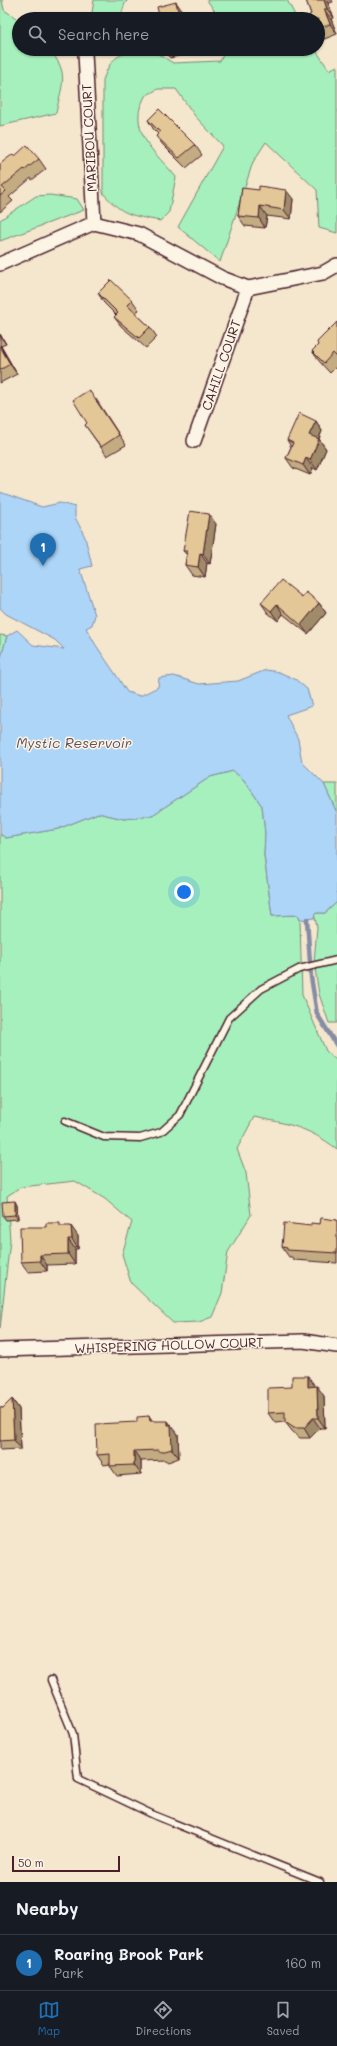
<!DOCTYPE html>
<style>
:root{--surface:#171b24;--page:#20242c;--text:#f1f3f6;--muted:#9ea1a6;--line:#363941;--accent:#1f6fb2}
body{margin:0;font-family:Mali,sans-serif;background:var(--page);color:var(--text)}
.scale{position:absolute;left:12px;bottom:10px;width:108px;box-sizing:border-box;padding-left:4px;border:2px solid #4a1f2b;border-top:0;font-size:11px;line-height:14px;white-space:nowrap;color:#4a1f2b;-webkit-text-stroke:3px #fcf5e5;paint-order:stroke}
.you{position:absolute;left:184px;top:892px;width:14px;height:14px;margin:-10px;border:3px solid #fff;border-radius:50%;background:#1a73e8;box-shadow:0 0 0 6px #1a73e833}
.badge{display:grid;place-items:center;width:26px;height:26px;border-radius:50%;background:var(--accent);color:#fff;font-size:13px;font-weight:700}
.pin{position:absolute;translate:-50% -33px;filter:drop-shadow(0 1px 2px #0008)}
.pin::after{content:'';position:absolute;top:21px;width:14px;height:12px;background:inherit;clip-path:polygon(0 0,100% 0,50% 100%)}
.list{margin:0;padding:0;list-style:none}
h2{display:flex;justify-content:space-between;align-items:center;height:52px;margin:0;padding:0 16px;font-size:17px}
h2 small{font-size:13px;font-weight:400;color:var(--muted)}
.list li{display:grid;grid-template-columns:26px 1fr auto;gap:12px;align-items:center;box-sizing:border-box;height:56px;padding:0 16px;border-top:1px solid var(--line)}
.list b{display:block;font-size:15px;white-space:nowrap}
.list p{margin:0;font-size:13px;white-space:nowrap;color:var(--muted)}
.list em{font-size:13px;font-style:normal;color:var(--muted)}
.icon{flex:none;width:22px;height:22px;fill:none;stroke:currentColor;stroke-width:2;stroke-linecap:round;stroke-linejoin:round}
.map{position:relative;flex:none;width:337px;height:1882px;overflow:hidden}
.search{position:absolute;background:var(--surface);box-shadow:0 1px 3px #0004;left:12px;right:12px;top:12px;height:44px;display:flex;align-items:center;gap:10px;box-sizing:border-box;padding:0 14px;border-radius:22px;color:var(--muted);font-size:15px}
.sheet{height:108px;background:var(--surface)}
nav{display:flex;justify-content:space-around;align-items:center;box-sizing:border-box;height:56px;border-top:1px solid var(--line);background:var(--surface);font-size:11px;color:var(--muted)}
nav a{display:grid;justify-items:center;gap:2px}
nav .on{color:var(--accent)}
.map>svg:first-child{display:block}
.green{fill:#a6f0be;stroke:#788874}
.water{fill:#acd5f7;stroke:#858ca5}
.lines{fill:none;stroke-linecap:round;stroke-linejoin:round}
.stream{stroke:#858ca5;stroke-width:4.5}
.lane-casing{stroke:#4a1f2b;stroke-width:9}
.street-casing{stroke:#4a1f2b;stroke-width:16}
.lane{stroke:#fcf5e5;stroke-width:6}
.street{stroke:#fcf5e5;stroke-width:13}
.wall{fill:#c3ab82;stroke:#4a1f2b}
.shaded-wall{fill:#9f8b6a;stroke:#4a1f2b}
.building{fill:#e3c797;stroke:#4a1f2b}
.labels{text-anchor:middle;stroke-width:3;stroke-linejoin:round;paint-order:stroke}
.street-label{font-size:13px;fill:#4a1f2b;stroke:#fcf5e5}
.water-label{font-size:14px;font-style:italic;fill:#624c5e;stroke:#fcf5e5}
</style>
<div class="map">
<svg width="337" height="1882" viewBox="0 0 337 1882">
<rect width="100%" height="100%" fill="#f4e7ce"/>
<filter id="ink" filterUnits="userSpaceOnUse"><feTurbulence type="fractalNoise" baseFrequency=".025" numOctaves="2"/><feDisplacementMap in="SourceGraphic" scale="8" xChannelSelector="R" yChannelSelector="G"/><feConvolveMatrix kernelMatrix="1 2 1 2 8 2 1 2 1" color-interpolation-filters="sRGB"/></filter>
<g filter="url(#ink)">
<g class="green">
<path d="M0,0H2L4,10L19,20V49H49C70,74 62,83 56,113L0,126Z"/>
<polygon points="94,0 128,0 125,3 120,19 91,19"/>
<polygon points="207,0 287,0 297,19 220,19"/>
<path d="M140,49H150L173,63L220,61L226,49H315L329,70L337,66V233L319,228L317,190L266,142L253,162L220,262L178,227L223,146L195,116L176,89H158L145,96C143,101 139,108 139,114C137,141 161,158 176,177L169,212L160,221C131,215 123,216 103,193V80C112,56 116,56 140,49Z"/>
<polygon points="50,195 77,199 84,210 0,241 0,220 36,196"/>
<polygon points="0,635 7,636 0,661"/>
<path d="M233,771L244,780L262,806L265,833L264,855L272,916L298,915L300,920L302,995L326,1051L337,1061V1149C308,1127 289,1124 254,1117L237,1149L246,1173L251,1215L228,1252L222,1293L212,1317L199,1322L173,1323L131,1283L122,1254L132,1222L105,1199L75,1181L21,1187L7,1196L10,1240L0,1329V834L6,838L58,829L98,813L124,819L151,816L210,777Z"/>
<polygon points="324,784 337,784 337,813"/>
<polygon points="337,902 337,1023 329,1023 319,994 314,962 317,927 314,913 325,913"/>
</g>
<path class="water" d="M0,492L42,507L60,503L75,507V517L85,537L92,566L80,569L95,615L92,625L86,628C98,651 114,670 127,692L140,696L158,687L159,678L174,676L199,684L238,681L266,670L279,672L295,679L307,689L312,706L286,715L298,739L302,762L324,784L337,813V902L325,913H315L314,918L300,920L298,915L272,916L264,855L265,833L262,806L244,780L233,771L210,777L151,816L124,819L98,813L58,829L6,838L0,834V661L7,636L17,630L33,645L64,649L55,640L6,614L0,608Z"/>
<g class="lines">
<polyline class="stream" points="307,919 311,977 317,1014 337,1046"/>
<g class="lane-casing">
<g id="lane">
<polyline points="65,1121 104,1137 140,1138 161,1132 180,1115 229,1018 261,989 299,969 337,960"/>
<polyline points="51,1680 73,1734 78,1779 156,1816 320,1882"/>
</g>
</g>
<g class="street-casing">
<g id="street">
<polyline points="85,53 94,223"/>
<polyline points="0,264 94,223 139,234 222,278 248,288 323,273 337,265"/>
<polyline points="194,441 248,288"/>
<polyline points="0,1350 303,1341 337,1346"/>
</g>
</g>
<use href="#lane" class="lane"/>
<use href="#street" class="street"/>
</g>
<g class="wall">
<polygon points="306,0 332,0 333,2 328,3 334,18 331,19 337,34 322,40 318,35 318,19 311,14"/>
<polygon points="164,49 206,49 170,58"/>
<polygon points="148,120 195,145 202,155 186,168 163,145 156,136 158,134 154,130"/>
<polygon points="15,156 39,159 46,169 32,180 31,178 9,197 13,201 0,212 0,164"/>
<polygon points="242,188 293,199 291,219 267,216 265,228 245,226 238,216"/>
<polygon points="98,293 132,300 139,310 135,313 150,327 157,337 146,348 121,326 114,317 116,315 104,303"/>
<polygon points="337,322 337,366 330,373 319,361 312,351 318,345"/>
<polygon points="0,334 6,344 1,346 17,374 0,383"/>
<polygon points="96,399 126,445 107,456 85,425 87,423"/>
<polygon points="316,421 322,431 319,439 326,449 317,470 313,468 310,475 293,468 286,458 291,447 287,440"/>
<polygon points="216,524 210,564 207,563 205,577 192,575 185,565 187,555 183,551"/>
<polygon points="302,597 319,603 326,613 308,634 283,614 278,621 268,613 261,603"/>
<polygon points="17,1205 18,1219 6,1220 3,1216"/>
<polygon points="337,1220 337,1263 294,1260 292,1257 289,1257 282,1247 311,1226"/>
<polygon points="62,1226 78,1236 78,1249 75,1249 75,1264 47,1265 47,1271 28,1272 21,1262"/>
<polygon points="315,1386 315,1387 324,1396 325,1428 320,1428 310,1438 300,1438 292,1431 285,1422 275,1423 268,1413 292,1387"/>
<polygon points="12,1399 19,1409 21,1449 0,1450 0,1408 3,1408"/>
<polygon points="149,1416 153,1421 170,1425 178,1434 179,1458 168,1462 165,1460 141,1461 141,1474 117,1476 110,1466 110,1464 104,1465 97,1455 137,1422"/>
</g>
<g class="shaded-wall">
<polygon points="324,0 326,0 328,3 334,18 327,9"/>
<polygon points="176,2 183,12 184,19 180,19"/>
<polygon points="324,9 331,19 337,34 330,24"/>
<polygon points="286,190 293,199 291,219 284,210"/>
<polygon points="260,206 267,216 265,228 259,218"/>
<polygon points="0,334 6,344 0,336"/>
<polygon points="0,345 17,374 10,364 0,346"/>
<polygon points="316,421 322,431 316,445 309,435"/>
<polygon points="319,439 326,449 317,470 310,460"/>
<polygon points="306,458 313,468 310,475 303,465"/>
<polygon points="209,514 216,524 210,564 203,554"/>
<polygon points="200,553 207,563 205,577 198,567"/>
<polygon points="319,603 326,613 308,634 301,625"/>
<polygon points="277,604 283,614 278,621 271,611"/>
<polygon points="15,1201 17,1205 18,1219 15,1215"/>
<polygon points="71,1226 78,1236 78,1249 72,1239"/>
<polygon points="68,1239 75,1249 75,1264 68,1254"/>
<polygon points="40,1255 47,1265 47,1271 40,1261"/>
<polygon points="308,1376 315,1386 315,1397 308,1387"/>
<polygon points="317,1386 324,1396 325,1428 318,1418"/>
<polygon points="12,1399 19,1409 21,1449 14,1440"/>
<polygon points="149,1416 156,1426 150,1421"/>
<polygon points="313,1418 320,1428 310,1438 304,1428"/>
<polygon points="168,1421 178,1434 179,1458 172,1449"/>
<polygon points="134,1451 141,1461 141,1474 134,1465"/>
</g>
<g class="building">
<polygon points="306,0 324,0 327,9 324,9 330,24 318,29 318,19 310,19 309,15 311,14"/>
<polygon points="176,2 180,19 160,19 157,7"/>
<polygon points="204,17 205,19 198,19"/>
<polygon points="159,109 195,145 179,158 156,136 160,132 148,120"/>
<polygon points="27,145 39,159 25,170 24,169 2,187 6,191 0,196 0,164 13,154 15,156"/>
<polygon points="259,186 286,190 284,210 260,206 259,218 238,216 242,188 259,190"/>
<polygon points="111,280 132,300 127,305 150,327 139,338 114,317 118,313 98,293"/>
<polygon points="337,322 337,357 333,353 324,363 312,351 318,345 317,342"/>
<polygon points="0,346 10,364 0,370"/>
<polygon points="89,390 119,435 101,447 85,425 87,423 73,400"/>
<polygon points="299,413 316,421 309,435 319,439 310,460 306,458 303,465 286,458 293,443 287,440"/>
<polygon points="190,511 209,514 203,554 200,553 198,567 185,565 187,551 183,551"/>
<polygon points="281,580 302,597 306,592 319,603 301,625 277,604 271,611 261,603"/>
<polygon points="15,1201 15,1215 3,1216 2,1202"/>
<polygon points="321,1218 337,1220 337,1253 287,1250 287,1248 282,1247 284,1223 311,1226 311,1223 320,1224"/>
<polygon points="46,1223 60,1223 60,1226 71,1226 72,1239 68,1239 68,1254 40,1255 40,1261 21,1262 20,1227 46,1227"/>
<polygon points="292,1376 308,1376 308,1387 317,1386 318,1418 313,1418 304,1428 294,1428 285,1422 285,1412 268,1413 268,1388 292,1387"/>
<polygon points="12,1399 14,1440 0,1441 0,1408 3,1408"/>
<polygon points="149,1416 150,1421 168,1421 168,1425 171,1425 172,1449 161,1452 158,1450 134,1451 134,1465 110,1466 110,1454 97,1455 96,1424 137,1422 137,1417"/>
</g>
</g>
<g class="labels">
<g class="street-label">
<text transform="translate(89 138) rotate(-93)" y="5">MARIBOU COURT</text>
<text transform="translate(221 365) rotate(-71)" y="5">CAHILL COURT</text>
<text transform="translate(169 1345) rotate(-2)" y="5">WHISPERING HOLLOW COURT</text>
</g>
<g class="water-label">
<text x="74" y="748">Mystic Reservoir</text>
</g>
</g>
</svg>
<div class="scale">50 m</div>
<div class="you"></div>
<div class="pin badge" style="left:43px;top:566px">1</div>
<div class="search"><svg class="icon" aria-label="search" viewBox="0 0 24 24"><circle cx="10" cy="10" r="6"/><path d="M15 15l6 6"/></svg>Search here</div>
</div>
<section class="sheet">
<h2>Nearby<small></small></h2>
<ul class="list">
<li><span class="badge">1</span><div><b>Roaring Brook Park</b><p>Park</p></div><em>160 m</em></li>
</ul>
</section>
<nav>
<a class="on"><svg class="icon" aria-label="map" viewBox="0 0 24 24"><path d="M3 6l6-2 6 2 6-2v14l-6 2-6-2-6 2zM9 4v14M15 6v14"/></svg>Map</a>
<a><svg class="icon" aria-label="directions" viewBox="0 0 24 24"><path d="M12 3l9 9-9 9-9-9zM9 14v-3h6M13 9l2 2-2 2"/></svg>Directions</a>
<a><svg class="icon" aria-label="saved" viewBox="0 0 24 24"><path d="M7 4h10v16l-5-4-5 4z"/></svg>Saved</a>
</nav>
